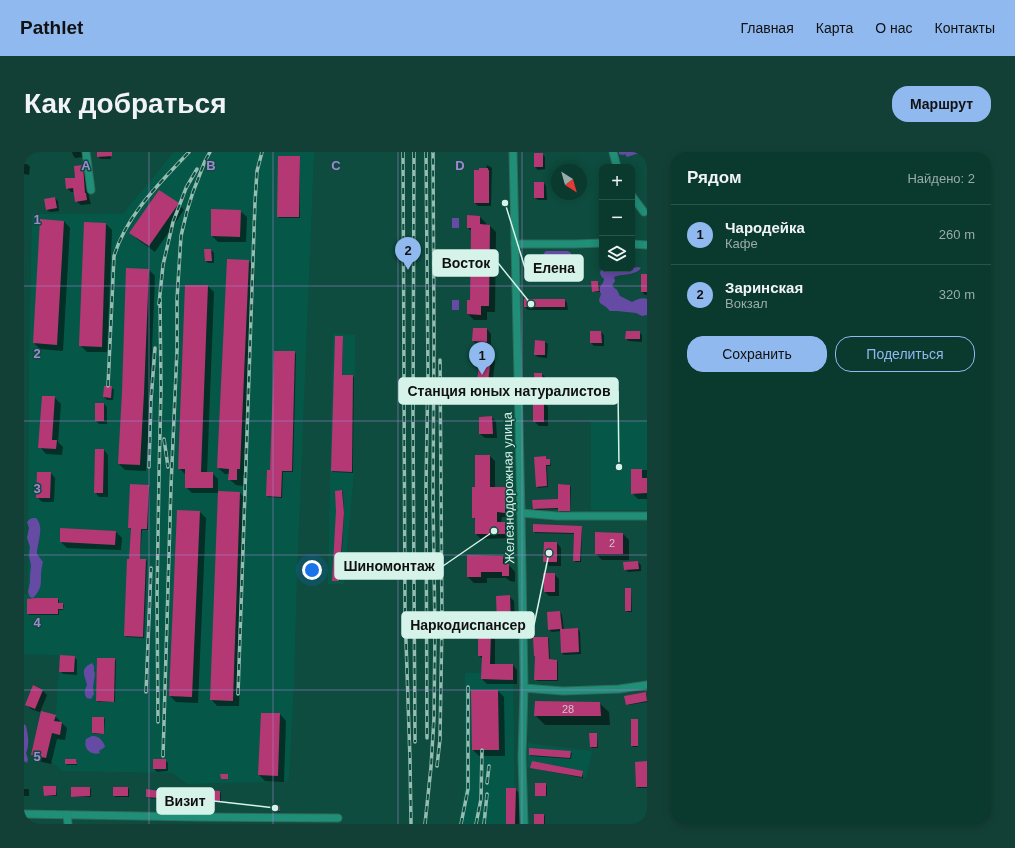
<!DOCTYPE html>
<html lang="ru">
<meta charset="utf-8">
<style>
:root{--surface:#0a392e;--page:#134036;--text:#f1f3f6;--muted:#99acaa;--line:#2a534a;--accent:#90b9f0}
body{margin:0;font-family:Helvetica,sans-serif;background:var(--page);color:var(--text)}
.controls{position:absolute;right:12px;top:12px;display:grid;overflow:hidden;border-radius:8px;box-shadow:0 2px 10px #0003}
.controls button{width:36px;height:36px;display:grid;place-items:center;padding:0;border:0;border-bottom:1px solid var(--line);background:var(--surface);color:var(--text);font:20px sans-serif}
.compass{position:absolute;left:527px;top:12px;width:36px;height:36px;border-radius:50%;background:var(--surface);box-shadow:0 2px 10px #0003;rotate:143deg}
.you{position:absolute;left:288px;top:418px;width:14px;height:14px;margin:-10px;border:3px solid #fff;border-radius:50%;background:#1a73e8;box-shadow:0 0 0 6px #1a73e833}
.badge{display:grid;place-items:center;width:26px;height:26px;border-radius:50%;background:var(--accent);color:#111;font-size:13px;font-weight:700}
.pin{position:absolute;translate:-50% -33px;filter:drop-shadow(0 1px 2px #0008)}
.pin::after{content:'';position:absolute;top:21px;width:14px;height:12px;background:inherit;clip-path:polygon(0 0,100% 0,50% 100%)}
.list{margin:0;padding:0;list-style:none}
h2{display:flex;justify-content:space-between;align-items:center;height:52px;margin:0;padding:0 16px;font-size:17px}
h2 small{font-size:13px;font-weight:400;color:var(--muted)}
.list li{display:grid;grid-template-columns:26px 1fr auto;gap:12px;align-items:center;box-sizing:border-box;height:60px;padding:0 16px;border-top:1px solid var(--line)}
.list b{display:block;font-size:15px;white-space:nowrap}
.list p{margin:0;font-size:13px;white-space:nowrap;color:var(--muted)}
.list em{font-size:13px;font-style:normal;color:var(--muted)}
.actions{display:flex;gap:8px;padding:12px 16px}
.actions a{flex:1;padding:9px 0;border:1px solid var(--accent);border-radius:16px;text-align:center;font-size:14px;color:var(--accent)}
.actions .main{background:var(--accent);color:#111}
.icon{flex:none;width:22px;height:22px;fill:none;stroke:currentColor;stroke-width:2;stroke-linecap:round;stroke-linejoin:round}
.map{position:relative;flex:none;width:623px;height:672px;overflow:hidden;border-radius:16px}
header{display:flex;align-items:center;gap:24px;box-sizing:border-box;height:56px;padding:0 20px;background:var(--accent);color:#111}
header strong{font-size:19px}
nav{display:flex;gap:22px;margin-inline-start:auto;font-size:14px}
.intro{display:flex;align-items:center;justify-content:space-between;box-sizing:border-box;height:96px;padding:0 24px}
h1{margin:0;font-size:28px}
.button{padding:10px 18px;border-radius:16px;background:var(--accent);color:#111;font-size:14px;font-weight:700}
main{display:flex;gap:24px;padding:0 24px}
aside{flex:1;background:var(--surface);border-radius:16px;box-shadow:0 2px 10px #0003}
.map>svg:first-child{display:block}
.built{fill:#055848}
.green{fill:#654ba4}
.shadow{fill:#0007}
.building{fill:#b33874}
.lines{fill:none;stroke-linecap:round;stroke-linejoin:round}
.minor-casing{stroke:#316a5d;stroke-width:9}
.minor{stroke:#1f8f77;stroke-width:7}
.rail-casing{stroke:#95bdb2;stroke-width:3.5}
.rail{stroke:#0d4c3e;stroke-width:2;stroke-dasharray:6;stroke-linecap:butt}
.grid{fill:none;stroke:#a486d2;stroke-width:1;stroke-opacity:0.55}
.labels{text-anchor:middle;stroke-width:3;stroke-linejoin:round;paint-order:stroke}
.number-label{font-size:11px;fill:#cdc4cc}
.street-label{font-size:13px;fill:#d6f3ea;stroke:#0d4c3e}
.grid-label{font-size:13px;text-anchor:middle;font-weight:bold;fill:#a486d2;stroke:#0d4c3e;stroke-width:3;stroke-linejoin:round;paint-order:stroke}
.leader{fill:none;stroke:#d6f3ea;stroke-width:1.5}
.callout-dot{fill:#d6f3ea;stroke:#0d4c3e;stroke-width:1.5}
.callout{fill:#d6f3ea;stroke:#d6f3ea;stroke-width:1.5}
.callout-label{font-size:14px;text-anchor:middle;font-weight:bold;fill:#111}
</style>
<header>
<strong>Pathlet</strong>
<nav><a>Главная</a><a>Карта</a><a>О нас</a><a>Контакты</a></nav>
</header>
<div class="intro"><h1>Как добраться</h1><a class="button">Маршрут</a></div>
<main>
<div class="map">
<svg width="623" height="672" viewBox="0 0 623 672">
<rect width="100%" height="100%" fill="#0d4c3e"/>
<g class="built">
<polygon points="150,0 290,0 273,420 270,530 265,626 262,629 163,632 149,621 39,619 22,606 7,603 17,559 32,562 36,503 0,502 0,442 4,442 5,214 8,62 99,62"/>
<polygon points="309,181 331,183 330,319 320,432 304,432"/>
<rect x="567" y="269" width="56" height="89"/>
<polygon points="457,511 489,512 491,672 434,672 441,634 441,521 457,521"/>
<polygon points="504,591 568,599 562,626 503,615"/>
</g>
<g class="green">
<polygon points="595,0 618,0 603,5 601,2 599,3 595,2"/>
<rect x="428" y="66" width="7" height="10"/>
<path d="M522,99H544L547,101V106L544,109H522C518,106 518,102 522,99Z"/>
<path d="M614,115L617,116C612,123 601,122 593,124L590,125L591,129L588,134L593,138L596,144L608,150C612,148 618,145 623,147V163L618,164L612,161L593,159H586L582,155L576,151L575,148L577,142L575,138C576,133 580,131 580,127L577,124L576,121L577,118L580,117H608V116Z"/>
<rect x="428" y="148" width="7" height="10"/>
<path d="M9,366H12C21,375 13,391 13,402L19,410C18,414 17,419 17,423C17,434 17,437 9,446L6,445L4,440L6,430V424L7,413L5,404L6,395L3,386L5,376L3,370L6,367Z"/>
<path d="M68,511L70,514V519L71,522L69,535L70,542L67,547L63,546C59,541 61,538 63,533C61,523 55,517 68,511Z"/>
<path d="M0,572L2,574C4,583 6,592 2,601L4,607L3,611L0,609Z"/>
<path d="M68,584C74,583 80,589 81,595L75,599L76,601C66,604 59,596 62,587Z"/>
</g>
<g class="shadow">
<polygon points="48,0 59,0 59,5 51,6 49,3"/>
<polygon points="74,0 86,0 87,7 77,7 74,5"/>
<polygon points="518,2 521,5 521,17 514,18 511,15"/>
<polygon points="275,5 276,6 276,66 255,66 254,65"/>
<polygon points="0,12 3,12 6,15 5,23 0,22"/>
<polygon points="463,13 465,14 468,16 467,54 454,54 451,51 461,24"/>
<polygon points="58,14 63,18 65,45 67,52 57,53 52,49 51,40 47,40 43,36 52,27"/>
<polygon points="520,31 522,34 523,48 514,48 511,46"/>
<polygon points="31,46 34,49 35,59 26,60 23,58"/>
<polygon points="154,51 160,58 131,100 113,87 107,81"/>
<polygon points="216,59 223,65 222,90 194,90 188,84"/>
<polygon points="456,65 462,71 462,74 466,74 472,80 471,160 463,160 463,168 450,168 444,162 447,149 448,79 444,76"/>
<polygon points="40,69 46,76 39,199 16,197 10,191"/>
<polygon points="82,72 88,78 83,200 63,200 56,193"/>
<polygon points="187,98 190,101 190,111 184,111 182,109"/>
<polygon points="225,109 231,116 222,323 219,323 219,334 212,333 205,327 205,322 201,322 194,316"/>
<polygon points="125,118 131,124 126,247 122,319 101,318 95,312"/>
<polygon points="623,123 623,143 621,143 618,140"/>
<polygon points="574,130 575,131 576,140 570,140 569,139"/>
<polygon points="184,134 190,140 183,321 188,321 194,327 194,340 216,341 222,347 215,554 193,554 187,547 195,341 168,341 162,335 161,322 155,316"/>
<polygon points="501,148 541,148 543,151 544,158 504,158 501,155"/>
<polygon points="463,177 467,182 467,194 454,193 449,189"/>
<polygon points="577,180 580,183 580,194 570,194 567,191"/>
<polygon points="615,180 618,183 618,190 605,189 602,187"/>
<polygon points="318,185 319,186 318,224 328,224 330,225 329,321 309,320 308,319"/>
<polygon points="521,190 524,192 523,206 514,205 511,203"/>
<polygon points="271,200 272,202 269,320 259,320 258,346 244,345 243,344 247,319"/>
<polygon points="466,205 471,209 466,252 456,251 452,247"/>
<polygon points="518,222 521,225 521,236 515,237 512,234"/>
<polygon points="87,235 90,238 89,248 83,248 80,245"/>
<polygon points="30,245 37,252 34,290 39,295 38,303 22,302 16,295"/>
<polygon points="520,250 524,255 524,274 515,274 510,269"/>
<polygon points="80,252 83,255 83,272 75,272 72,269"/>
<polygon points="468,265 472,270 473,286 461,286 456,282"/>
<polygon points="80,298 84,303 84,345 75,345 71,340"/>
<polygon points="466,304 471,309 471,336 482,336 486,341 486,365 478,365 477,371 481,371 485,376 486,386 457,387 452,382 452,368 449,365 452,336"/>
<polygon points="521,305 522,308 525,308 526,309 527,314 523,314 524,335 514,336 513,334"/>
<polygon points="608,318 623,318 623,347 614,347 608,341"/>
<polygon points="27,321 31,326 30,350 18,350 13,345"/>
<polygon points="125,334 126,335 124,378 118,378 116,408 122,408 123,409 120,486 102,485 101,484 108,377 105,376"/>
<polygon points="546,334 547,335 546,360 536,360 535,357 511,358 510,357 535,348"/>
<polygon points="318,339 319,340 320,363 316,429 310,429 309,428"/>
<polygon points="154,359 176,360 182,366 174,551 152,550 146,544"/>
<polygon points="557,375 558,376 557,410 552,410 550,409 551,382 511,381 510,379"/>
<polygon points="92,380 98,386 97,398 43,396 37,390"/>
<polygon points="599,382 605,388 605,408 578,408 572,402"/>
<polygon points="533,391 537,396 537,414 525,414 520,409"/>
<polygon points="478,405 491,420 491,430 486,429 482,426 463,426 463,431 450,431 444,425"/>
<polygon points="614,410 617,413 617,419 604,420 601,417"/>
<polygon points="530,422 535,427 535,444 525,444 521,440"/>
<polygon points="606,437 607,438 608,460 604,460 602,459"/>
<polygon points="485,444 490,449 491,478 478,478 474,474"/>
<polygon points="34,447 35,448 35,452 38,452 40,453 39,458 35,458 35,463 5,463 4,461"/>
<polygon points="536,460 538,463 540,478 554,477 556,480 557,502 540,503 538,501 537,479 528,480 525,478"/>
<polygon points="467,482 471,487 471,513 489,513 493,518 493,532 463,532 458,527 459,507 455,504 460,487"/>
<polygon points="510,486 524,486 525,487 526,508 533,508 534,510 534,529 513,529 511,527 512,505 511,504"/>
<polygon points="50,505 53,508 53,523 39,522 36,519"/>
<polygon points="91,507 92,509 91,550 74,550 73,549"/>
<polygon points="10,535 19,539 23,543 16,560 31,564 43,576 41,588 33,587 27,612 14,609 8,603 18,561 7,557 2,552"/>
<polygon points="448,539 474,539 480,545 481,604 455,604 449,598"/>
<polygon points="623,541 623,550 604,553 603,552 601,545"/>
<polygon points="575,551 585,560 586,573 521,573 511,563"/>
<polygon points="256,562 262,569 260,630 241,629 235,623"/>
<polygon points="80,566 81,567 80,582 70,582 69,581"/>
<polygon points="613,568 614,569 614,595 609,595 608,594"/>
<polygon points="566,582 572,582 573,583 574,596 568,596 567,595"/>
<polygon points="546,600 548,601 547,607 507,604 506,603"/>
<polygon points="52,608 53,609 53,613 43,613 42,612"/>
<polygon points="141,608 144,611 144,619 133,620 130,617"/>
<polygon points="623,610 623,636 614,636 613,635"/>
<polygon points="509,616 558,620 559,621 559,626"/>
<polygon points="522,632 523,634 523,644 513,644 512,643"/>
<polygon points="31,635 32,636 33,644 22,644 21,643"/>
<polygon points="66,636 67,637 67,645 49,645 48,644"/>
<polygon points="104,636 105,637 105,645 91,645 90,644"/>
<polygon points="0,637 4,637 5,638 5,644 0,644"/>
<polygon points="491,637 497,643 497,672 483,672"/>
<polygon points="135,639 136,641 135,647 124,646 123,645"/>
<polygon points="181,639 196,640 197,641 197,649 182,649 181,648"/>
<polygon points="255,655 256,656 256,660 249,660 248,659"/>
<polygon points="511,663 520,663 521,664 521,672 511,672"/>
</g>
<g class="building">
<polygon points="73,0 88,0 88,4 73,5"/>
<rect x="510" y="1" width="9" height="14"/>
<polygon points="254,4 276,4 275,65 253,65"/>
<polygon points="59,13 61,41 62,41 63,48 51,50 49,36 42,37 41,26 51,26 50,14"/>
<polygon points="455,16 464,16 464,18 465,18 465,51 450,51 450,18 455,18"/>
<rect x="510" y="30" width="10" height="16"/>
<polygon points="135,38 155,51 125,94 105,81"/>
<polygon points="31,45 33,56 22,58 20,47"/>
<polygon points="187,57 217,58 216,85 187,84"/>
<polygon points="443,63 456,64 456,72 466,73 465,154 457,154 457,163 443,162 443,148 446,148 447,76 443,76"/>
<polygon points="16,67 40,69 33,193 9,191"/>
<polygon points="60,70 82,71 78,195 55,194"/>
<polygon points="180,97 187,97 188,109 181,109"/>
<polygon points="203,107 225,108 216,317 213,317 213,328 204,328 205,317 193,316"/>
<polygon points="102,116 125,117 120,241 116,313 94,312 98,240"/>
<rect x="617" y="122" width="6" height="18"/>
<polygon points="567,129 574,129 575,139 568,140"/>
<polygon points="161,133 184,133 177,320 189,320 189,336 161,336 161,317 154,317"/>
<rect x="500" y="147" width="41" height="8"/>
<polygon points="449,176 463,176 463,190 448,189"/>
<polygon points="566,179 577,179 578,191 566,191"/>
<polygon points="602,179 616,179 616,187 601,187"/>
<polygon points="311,184 319,184 318,223 329,223 328,320 307,319"/>
<polygon points="511,188 521,189 521,203 510,203"/>
<polygon points="250,199 271,199 268,319 258,319 257,345 242,344 243,318 246,318"/>
<polygon points="456,203 467,204 462,248 451,247"/>
<polygon points="510,221 518,221 519,234 511,234"/>
<polygon points="80,234 88,234 87,246 79,245"/>
<polygon points="18,244 31,244 28,288 33,288 32,297 14,296"/>
<rect x="509" y="249" width="11" height="21"/>
<rect x="71" y="251" width="9" height="18"/>
<polygon points="468,264 469,282 455,282 455,265"/>
<polygon points="71,297 80,297 79,341 70,341"/>
<polygon points="451,303 466,303 466,335 482,335 481,361 473,360 473,370 481,370 481,382 451,382 451,366 448,366 448,335 451,335"/>
<polygon points="522,304 522,307 526,307 526,313 522,313 523,334 512,335 510,305"/>
<polygon points="607,317 618,317 618,326 623,326 623,341 607,342"/>
<polygon points="13,320 27,320 26,346 12,346"/>
<polygon points="106,332 125,333 123,377 117,377 116,407 122,407 119,485 100,484 103,407 105,407 107,376 104,376"/>
<polygon points="534,332 546,333 546,359 534,359 534,356 509,357 508,348 534,347"/>
<polygon points="318,338 320,361 315,429 308,429 312,359 311,339"/>
<polygon points="194,339 216,340 209,549 186,548"/>
<polygon points="153,358 176,359 168,545 145,544"/>
<polygon points="509,372 558,374 556,409 549,409 550,381 509,380"/>
<polygon points="36,376 92,379 91,393 36,390"/>
<polygon points="571,380 599,381 599,402 571,402"/>
<polygon points="520,390 533,390 533,410 519,410"/>
<polygon points="443,403 479,404 479,412 485,412 485,424 478,424 478,420 457,420 457,425 443,425"/>
<polygon points="614,409 615,417 600,418 599,410"/>
<polygon points="519,421 531,421 531,440 520,440"/>
<rect x="601" y="436" width="6" height="23"/>
<polygon points="486,443 487,474 473,474 472,444"/>
<polygon points="12,446 34,446 34,451 39,451 39,457 34,457 34,462 3,462 3,447"/>
<polygon points="536,459 538,477 554,476 555,500 537,501 536,477 524,478 523,460"/>
<polygon points="459,481 467,481 466,512 489,512 489,528 457,527 458,504 454,504 454,486 459,486"/>
<polygon points="509,485 524,485 525,507 533,508 533,528 510,528 511,504 510,504"/>
<polygon points="36,503 51,504 50,520 35,520"/>
<polygon points="73,506 91,506 90,550 72,549"/>
<polygon points="9,533 19,538 11,557 1,553"/>
<polygon points="447,538 474,538 475,598 448,598"/>
<polygon points="622,540 623,549 602,553 600,544"/>
<polygon points="511,549 576,550 577,564 510,564"/>
<polygon points="17,559 32,563 30,569 38,570 36,583 28,581 22,606 7,603"/>
<polygon points="237,561 256,561 254,624 234,623"/>
<polygon points="68,565 80,565 80,582 68,581"/>
<rect x="607" y="567" width="7" height="27"/>
<polygon points="565,581 573,581 573,595 566,595"/>
<polygon points="505,596 547,599 546,606 505,603"/>
<polygon points="41,607 52,607 53,612 41,612"/>
<rect x="129" y="607" width="13" height="10"/>
<polygon points="508,609 559,619 558,625 506,616"/>
<polygon points="623,609 623,635 612,635 611,610"/>
<polygon points="196,622 204,622 204,627 197,627"/>
<rect x="511" y="631" width="11" height="13"/>
<polygon points="19,634 32,634 32,643 20,644"/>
<polygon points="47,635 66,635 66,644 47,645"/>
<rect x="89" y="635" width="15" height="9"/>
<polygon points="482,636 492,636 491,672 482,672"/>
<polygon points="122,637 135,639 134,646 122,645"/>
<polygon points="180,638 196,639 196,649 180,648"/>
<polygon points="247,653 256,654 256,659 247,659"/>
<rect x="510" y="662" width="10" height="10"/>
</g>
<g class="lines">
<g class="minor-casing">
<g id="minor">
<polyline points="62,0 67,38"/>
<polyline points="489,0 497,361 500,536 498,605 500,672"/>
<polyline points="589,0 593,15"/>
<polyline points="608,44 620,60"/>
<polyline points="491,92 551,92 578,91"/>
<polyline points="608,92 623,93"/>
<polyline points="497,361 533,364 623,364"/>
<polyline points="500,536 539,539 595,537 623,533"/>
<polyline points="0,662 173,665 314,666"/>
<polyline points="43,663 44,672"/>
</g>
</g>
<use href="#minor" class="minor"/>
<g class="rail-casing">
<g id="rail">
<polyline points="379,0 381,459 386,608 387,672"/>
<polyline points="390,0 389,266 391,590"/>
<polyline points="402,0 404,220 402,334 403,586"/>
<polyline points="135,152 139,113 149,70 162,36 173,17"/>
<path d="M84,234L90,104C103,62 136,31 165,0"/>
<polyline points="140,287 144,315"/>
<polyline points="125,315 127,248 131,196"/>
<polyline points="122,540 127,416"/>
<polyline points="214,542 231,50 233,19 238,0"/>
<polyline points="134,570 133,445 135,323 137,237 136,147"/>
<polyline points="139,604 147,334 153,198 153,147 157,84 163,59 169,40 181,9 186,0"/>
<polyline points="413,614 416,587 418,469 416,208"/>
<polyline points="463,631 465,614"/>
<polyline points="401,672 407,615 410,566 411,478 409,348 410,184 409,0"/>
<polyline points="437,672 444,637 444,535"/>
<polyline points="452,672 457,647 458,598"/>
<polyline points="460,672 463,642"/>
</g>
</g>
<use href="#rail" class="rail"/>
</g>
<path class="grid" d="M125,0V672M249,0V672M374,0V672M498,0V672M0,134H623M0,269H623M0,403H623M0,538H623"/>
<g class="labels">
<g class="number-label">
<text x="588" y="395">2</text>
<text x="544" y="561">28</text>
</g>
<g class="street-label">
<text transform="translate(484 336) rotate(-91)" y="5">Железнодорожная улица</text>
</g>
</g>
<g class="grid-label">
<text x="62" y="18">A</text>
<text x="187" y="18">B</text>
<text x="312" y="18">C</text>
<text x="436" y="18">D</text>
<text x="13" y="72">1</text>
<text x="13" y="206">2</text>
<text x="13" y="341">3</text>
<text x="13" y="475">4</text>
<text x="13" y="609">5</text>
</g>
<path class="leader" d="M507 152L474 111M481 51L501 116M595 315L594 239M470 379L419 414M525 401L510 473M251 656L190 649"/>
<g class="callout-dot">
<circle cx="507" cy="152" r="4"/>
<circle cx="481" cy="51" r="4"/>
<circle cx="595" cy="315" r="4"/>
<circle cx="470" cy="379" r="4"/>
<circle cx="525" cy="401" r="4"/>
<circle cx="251" cy="656" r="4"/>
</g>
<g class="callout">
<rect x="409" y="98" width="65" height="26" rx="4"/>
<rect x="501" y="103" width="58" height="26" rx="4"/>
<rect x="375" y="226" width="219" height="26" rx="4"/>
<rect x="311" y="401" width="108" height="26" rx="4"/>
<rect x="378" y="460" width="132" height="26" rx="4"/>
<rect x="133" y="636" width="57" height="26" rx="4"/>
</g>
<g class="callout-label">
<text x="442" y="116">Восток</text>
<text x="530" y="121">Елена</text>
<text x="485" y="244">Станция юных натуралистов</text>
<text x="365" y="419">Шиномонтаж</text>
<text x="444" y="478">Наркодиспансер</text>
<text x="161" y="654">Визит</text>
</g>
</svg>
<div class="controls">
<button>+</button>
<button>−</button>
<button><svg class="icon" aria-label="layers" viewBox="0 0 24 24"><path d="M12 4l9 5-9 5-9-5zM3 14l9 5 9-5"/></svg></button>
</div>
<svg class="compass" viewBox="-18 -18 36 36"><path d="M0-13l5 13h-10z" fill="#e53935"/><path d="M0 13l5-13h-10z" fill="#99acaa"/></svg>
<div class="you"></div>
<div class="pin badge" style="left:458px;top:223px">1</div>
<div class="pin badge" style="left:384px;top:118px">2</div>
</div>
<aside>
<h2>Рядом<small>Найдено: 2</small></h2>
<ul class="list">
<li><span class="badge">1</span><div><b>Чародейка</b><p>Кафе</p></div><em>260 m</em></li>
<li><span class="badge">2</span><div><b>Заринская</b><p>Вокзал</p></div><em>320 m</em></li>
</ul>
<div class="actions"><a class="main">Сохранить</a><a>Поделиться</a></div>
</aside>
</main>
